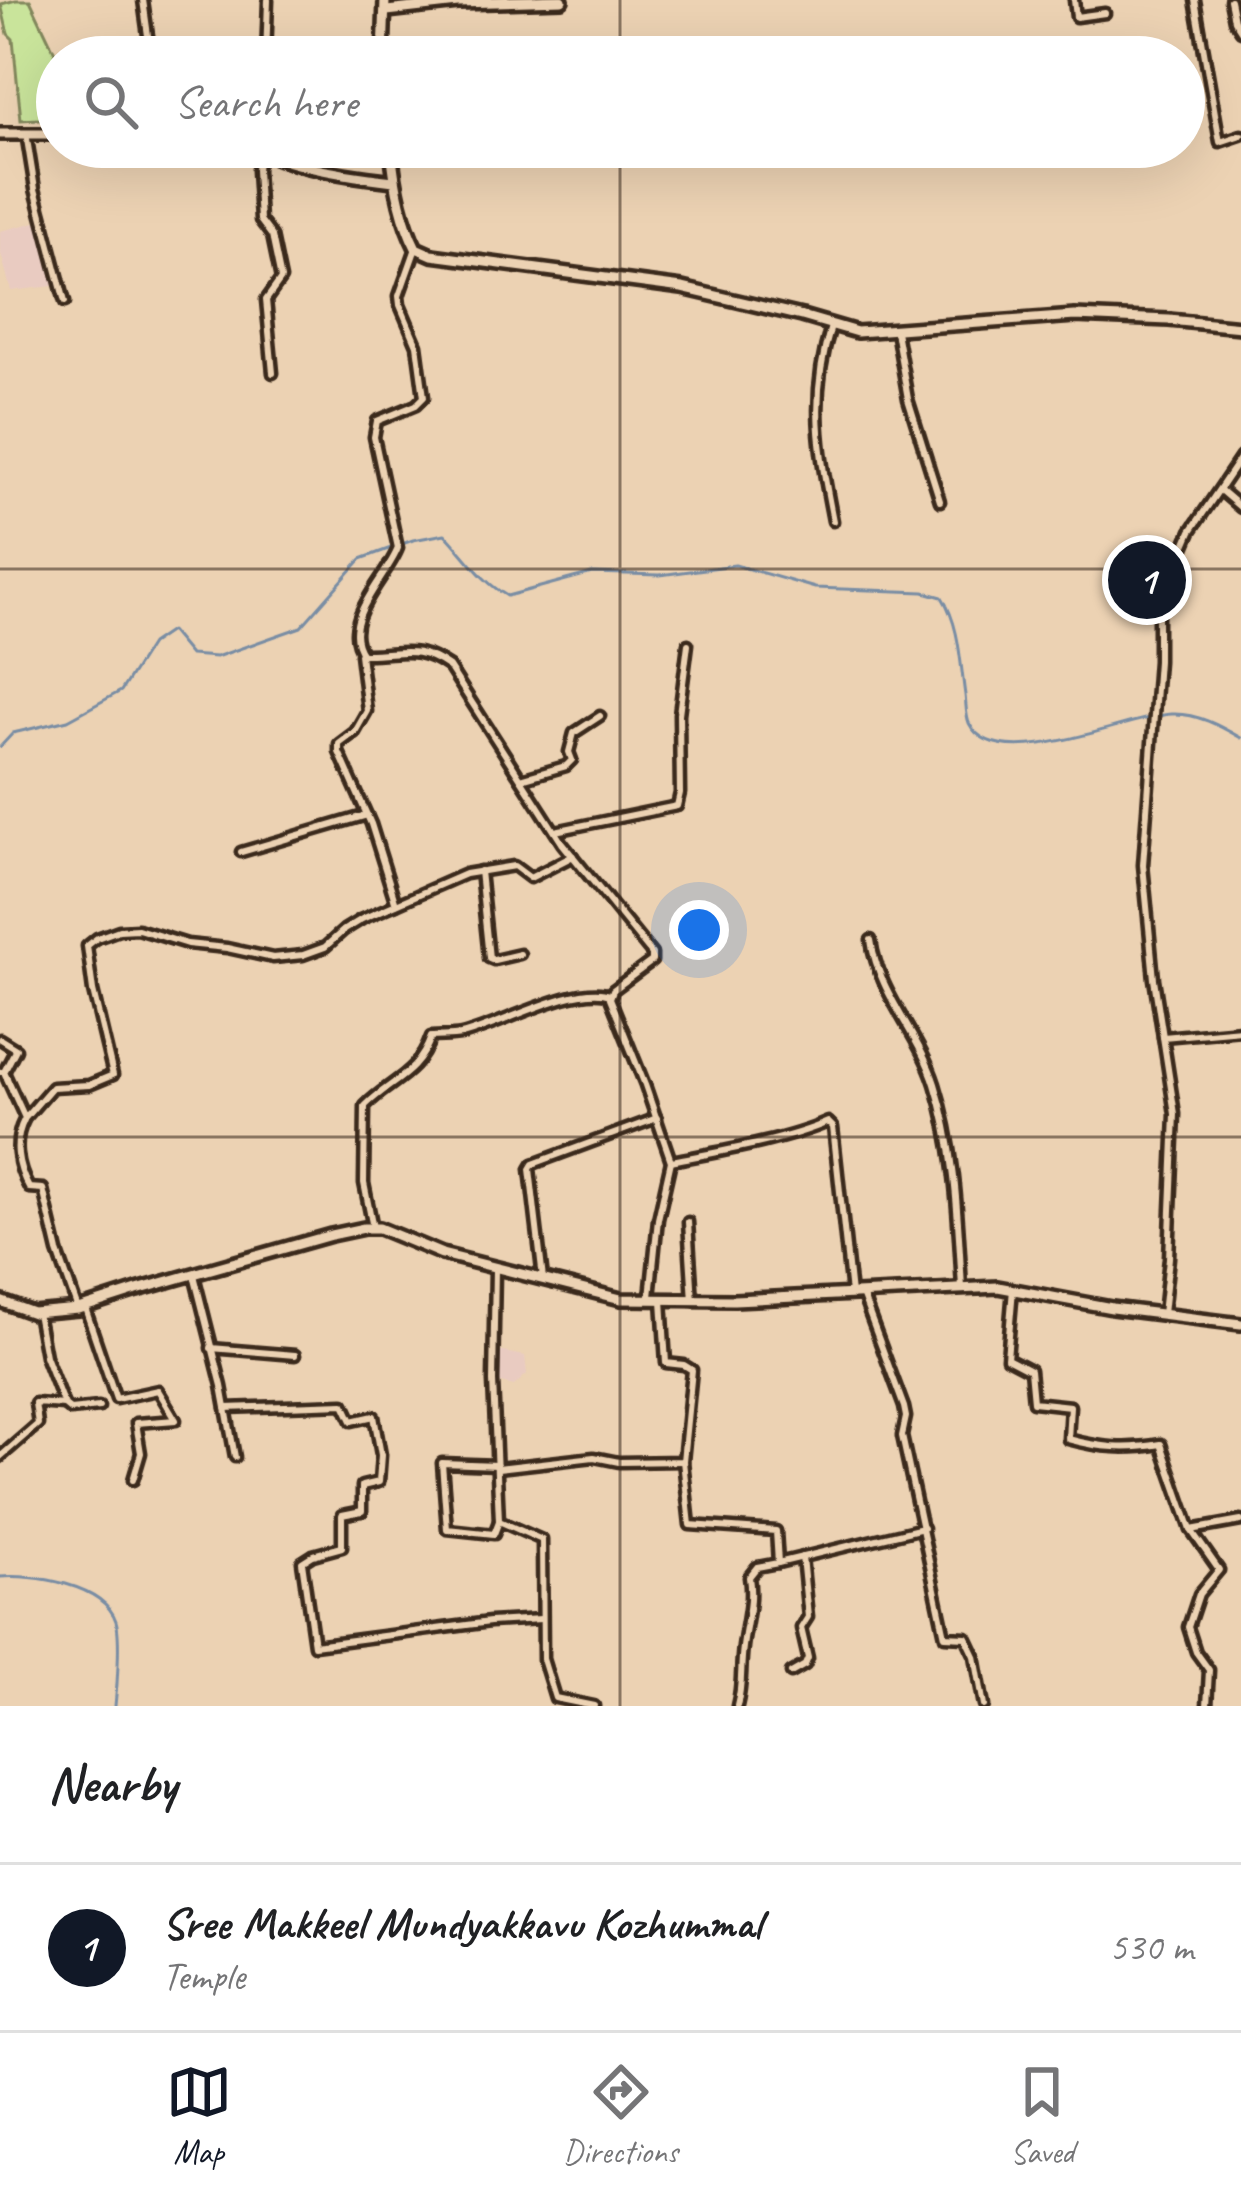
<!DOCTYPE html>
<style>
:root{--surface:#fff;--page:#f6f6f6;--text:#202124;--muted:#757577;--line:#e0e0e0;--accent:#111827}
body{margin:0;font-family:Caveat,sans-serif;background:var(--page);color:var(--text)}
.you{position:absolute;left:699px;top:930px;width:42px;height:42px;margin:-30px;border:9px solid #fff;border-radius:50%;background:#1a73e8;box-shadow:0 0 0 18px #1a73e833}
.badge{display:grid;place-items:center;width:78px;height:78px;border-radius:50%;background:var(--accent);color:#fff;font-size:39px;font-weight:700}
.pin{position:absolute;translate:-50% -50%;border:6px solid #fff;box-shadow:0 3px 12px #0006}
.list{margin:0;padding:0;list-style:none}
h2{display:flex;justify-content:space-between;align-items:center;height:156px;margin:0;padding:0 48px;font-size:51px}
h2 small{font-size:39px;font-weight:400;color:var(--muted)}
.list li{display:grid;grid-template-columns:78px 1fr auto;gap:36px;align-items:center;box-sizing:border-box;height:168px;padding:0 48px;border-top:3px solid var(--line)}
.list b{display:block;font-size:45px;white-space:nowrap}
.list p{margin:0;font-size:39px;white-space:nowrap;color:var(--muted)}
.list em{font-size:39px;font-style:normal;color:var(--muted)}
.icon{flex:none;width:66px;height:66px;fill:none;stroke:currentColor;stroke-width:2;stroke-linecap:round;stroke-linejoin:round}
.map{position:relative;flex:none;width:1241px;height:1706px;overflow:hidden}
.search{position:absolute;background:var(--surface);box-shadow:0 12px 48px #0002;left:36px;right:36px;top:36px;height:132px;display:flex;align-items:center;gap:30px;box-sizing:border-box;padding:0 42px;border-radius:66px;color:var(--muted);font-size:45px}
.sheet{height:324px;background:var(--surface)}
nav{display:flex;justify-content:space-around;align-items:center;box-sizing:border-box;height:168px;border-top:3px solid var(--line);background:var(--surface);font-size:33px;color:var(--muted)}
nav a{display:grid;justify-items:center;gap:6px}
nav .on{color:var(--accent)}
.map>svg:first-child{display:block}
.built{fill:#e9cbc1}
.green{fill:#c9e49b;stroke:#82875c;stroke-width:3}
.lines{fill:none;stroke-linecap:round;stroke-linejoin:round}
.stream{stroke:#798da4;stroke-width:3}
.street-casing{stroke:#3b2a1e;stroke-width:15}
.secondary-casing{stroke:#3b2a1e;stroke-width:18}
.street{stroke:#ecd2b3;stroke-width:6}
.secondary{stroke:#ecd2b3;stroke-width:9}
.grid{fill:none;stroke:#3b2a1e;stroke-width:3;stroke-opacity:0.55}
</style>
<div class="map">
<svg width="1241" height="1706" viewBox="0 0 1241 1706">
<rect width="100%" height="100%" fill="#ecd2b3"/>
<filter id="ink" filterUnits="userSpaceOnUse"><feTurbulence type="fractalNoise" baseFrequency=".00833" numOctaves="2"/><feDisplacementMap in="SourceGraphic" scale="24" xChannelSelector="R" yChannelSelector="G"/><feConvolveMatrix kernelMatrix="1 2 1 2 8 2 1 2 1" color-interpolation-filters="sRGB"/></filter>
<g filter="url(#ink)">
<g class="built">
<polygon points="40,221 53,286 11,291 0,250 0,231"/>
<polygon points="498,1351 525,1356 527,1374 514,1386 496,1382"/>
</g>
<polygon class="green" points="16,0 30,0 57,57 57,118 21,120 13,39 8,34 1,4"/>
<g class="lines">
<g class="stream">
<path d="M0,747L13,733L68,720L121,691L151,644L170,631L190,655L216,657L301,627L361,559L413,540L445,534C467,557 480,580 507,596L592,573L660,575L735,565L815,588L924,592L942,597C960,626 960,662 965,695C966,703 966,716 969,723C996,778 1127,716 1172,714C1197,713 1220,726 1241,738"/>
<path d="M0,1577C33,1574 104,1584 116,1621C121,1637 117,1688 115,1706"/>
</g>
<g class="street-casing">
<g id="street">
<polyline points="143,0 151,57"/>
<polyline points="1074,0 1076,17 1105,13"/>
<polyline points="1195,0 1220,142 1241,135"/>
<polyline points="1230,0 1234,20 1241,31"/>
<polyline points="266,57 268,0"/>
<polyline points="26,133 35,189 65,302"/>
<polyline points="259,149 257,170 260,220 272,236 281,279 266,300 273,373"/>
<path d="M416,248L399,296L400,305L417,345L424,397L416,405L377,421L374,437L398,548C387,578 338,621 363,654C400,655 415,643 449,667L562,843L652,954V961L613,990L610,998L645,1085L671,1161L658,1219L650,1297"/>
<path d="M831,326C809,398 819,449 833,521"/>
<polyline points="896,331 908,399 940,501"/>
<polyline points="1220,490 1241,508"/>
<polyline points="360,654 367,711 355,732 339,744 339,752 371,824 396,904"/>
<polyline points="521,779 566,766 572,760 569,752 574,733 600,716"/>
<polyline points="555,831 677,806 680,793 679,714 688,644"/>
<polyline points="241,852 367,815"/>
<polyline points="480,871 489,958 494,960 520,954"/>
<path d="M871,940C878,993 919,1034 935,1084C956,1150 958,1220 962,1288"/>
<polyline points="1163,1037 1241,1030"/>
<polyline points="0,1039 16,1049 4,1072"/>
<polyline points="0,1072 4,1072 25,1118 52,1087 89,1085 113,1075 93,991 87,946 97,938 119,930 138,929 187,944 227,948 273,958 303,955 325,947 344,930 362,919 465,874 514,866 530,878 573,856"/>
<path d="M24,1120C13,1141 17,1166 29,1188L43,1189L58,1252L78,1309"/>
<path d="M671,1161C718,1152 785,1141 828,1122L833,1127L851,1294"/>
<polyline points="688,1222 693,1301"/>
<path d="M373,1228L364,1183L365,1106C391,1080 418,1075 431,1037C441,1036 451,1037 461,1035C497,1027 577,982 610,995"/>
<polyline points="495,1269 493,1381 499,1521 542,1540 543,1659 555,1698 594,1706"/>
<polyline points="194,1275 222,1386 235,1457"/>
<polyline points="543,1279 530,1169 533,1164 657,1118"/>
<path d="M1013,1289L1007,1358L1030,1370L1033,1402L1070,1406L1068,1439C1101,1448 1127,1450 1161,1444L1191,1530L1241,1521"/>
<polyline points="862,1294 904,1407 906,1417 902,1436 945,1636 966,1637 975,1656 984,1706"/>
<polyline points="85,1308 116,1399 158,1390 176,1420 136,1423 141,1453 133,1480"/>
<polyline points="37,1313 45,1356 64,1405 70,1410 99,1407"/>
<polyline points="1163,1314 1169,1258 1175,1114 1154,979 1143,865 1158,661 1158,609 1191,531 1241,457"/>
<polyline points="211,1348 295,1355"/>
<polyline points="226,1408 344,1404 352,1421 374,1416 381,1455 379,1482 362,1486 362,1511 342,1515 342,1547 313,1555 302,1562 314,1645 490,1622 541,1619"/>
<polyline points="0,1457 38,1424 35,1403 64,1405"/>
<path d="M683,1461L690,1525L776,1531L778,1563L757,1567L749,1577C753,1602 746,1622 743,1647C740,1669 743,1683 737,1706"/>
<polyline points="497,1465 442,1463 447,1529 494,1534 499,1521"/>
<polyline points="498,1468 594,1457 619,1462 683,1461 692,1370 684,1365 666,1363 662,1300"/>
<polyline points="1191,1530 1219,1570 1199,1594 1188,1627 1196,1652 1209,1670 1207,1706"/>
<polyline points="778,1563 923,1528"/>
<polyline points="791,1673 805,1665 808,1658 801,1628 808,1617 802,1557"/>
</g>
</g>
<g class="secondary-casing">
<g id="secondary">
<polyline points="387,11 458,3 562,0"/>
<polyline points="383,57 385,0"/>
<polyline points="0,134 57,134"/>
<path d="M256,147C282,167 360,177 394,181"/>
<path d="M391,147C394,181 400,217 416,248L432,255L682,288L802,316L857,332L1075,316L1169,320L1241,327"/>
<polyline points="0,1301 33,1313 78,1309 137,1290 331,1235 364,1228 379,1228 442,1254 621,1299 734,1300 998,1287 1112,1308 1241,1324"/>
</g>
</g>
<use href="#street" class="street"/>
<use href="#secondary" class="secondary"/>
</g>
</g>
<path class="grid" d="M620,0V57M620,147V1706M0,569H1241M0,1137H1241"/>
</svg>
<div class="you"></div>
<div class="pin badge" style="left:1147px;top:580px">1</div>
<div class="search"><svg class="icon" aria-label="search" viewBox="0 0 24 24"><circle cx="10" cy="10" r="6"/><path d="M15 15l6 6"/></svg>Search here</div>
</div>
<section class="sheet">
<h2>Nearby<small></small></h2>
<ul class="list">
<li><span class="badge">1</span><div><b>Sree Makkeel Mundyakkavu Kozhummal</b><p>Temple</p></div><em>530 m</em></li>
</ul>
</section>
<nav>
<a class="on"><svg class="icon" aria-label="map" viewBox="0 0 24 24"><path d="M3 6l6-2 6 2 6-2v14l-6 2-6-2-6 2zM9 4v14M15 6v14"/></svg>Map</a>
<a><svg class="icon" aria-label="directions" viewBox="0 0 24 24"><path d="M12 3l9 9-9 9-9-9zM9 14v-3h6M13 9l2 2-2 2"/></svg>Directions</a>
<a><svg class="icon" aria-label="saved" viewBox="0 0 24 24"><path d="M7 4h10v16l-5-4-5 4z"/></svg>Saved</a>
</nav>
